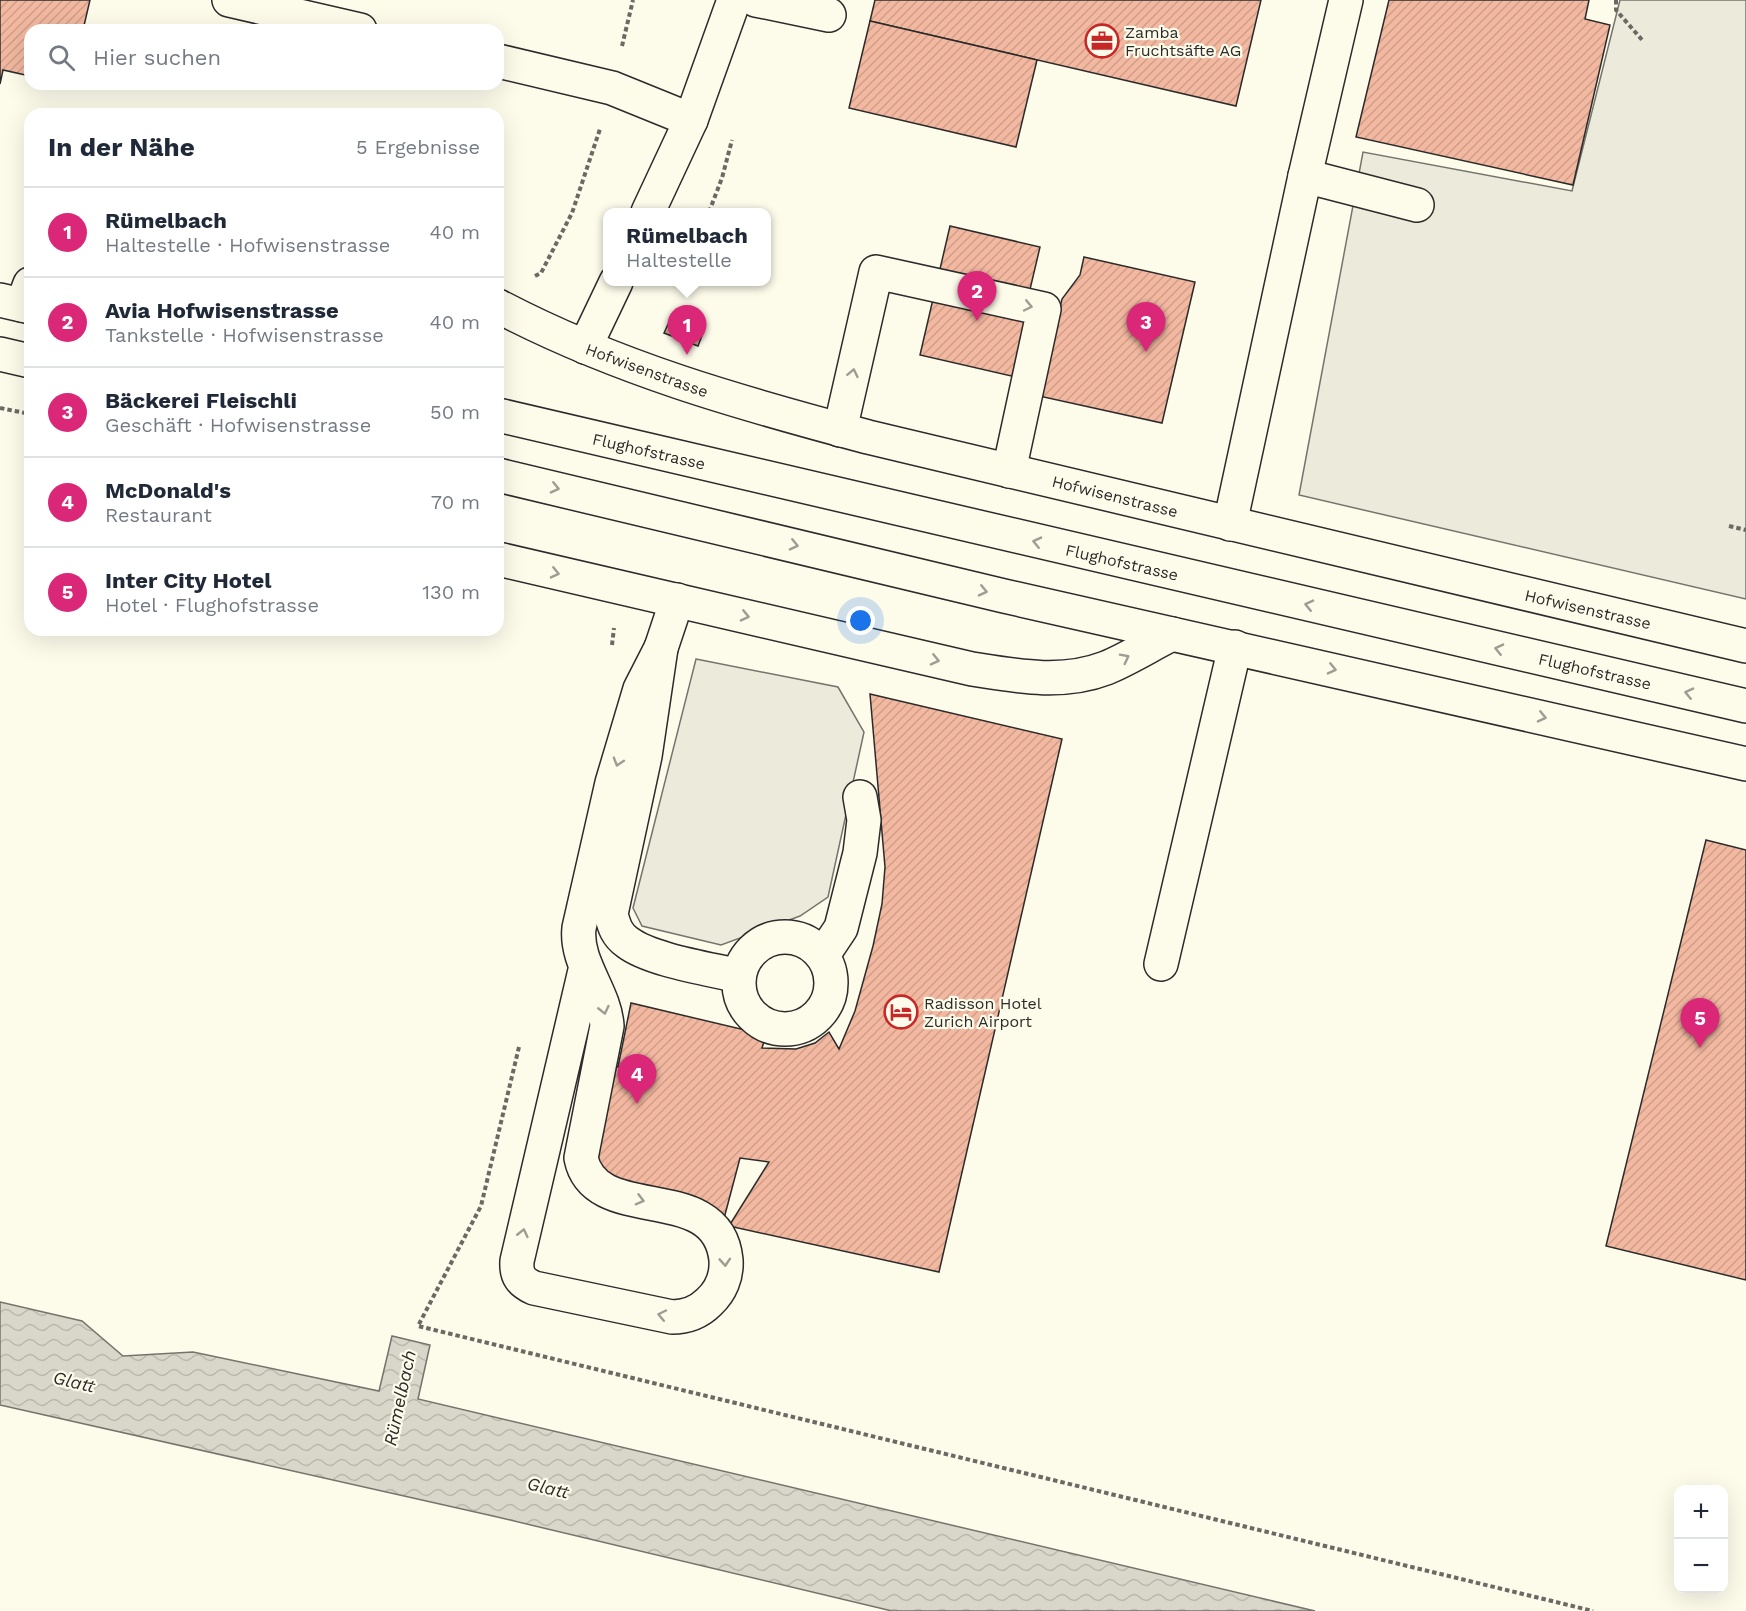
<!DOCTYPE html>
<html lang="de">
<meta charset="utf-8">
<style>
:root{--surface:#fff;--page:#f2f2f3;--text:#1f2937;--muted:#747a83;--line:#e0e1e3;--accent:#db2777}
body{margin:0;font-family:"Work Sans",sans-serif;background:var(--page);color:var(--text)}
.controls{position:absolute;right:18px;bottom:18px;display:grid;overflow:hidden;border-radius:12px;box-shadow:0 6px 24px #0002}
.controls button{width:54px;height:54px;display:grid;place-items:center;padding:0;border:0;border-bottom:2px solid var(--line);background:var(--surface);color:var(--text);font:30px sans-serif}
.you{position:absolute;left:861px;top:621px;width:21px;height:21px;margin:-15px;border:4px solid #fff;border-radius:50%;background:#1a73e8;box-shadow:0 0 0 9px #1a73e833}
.badge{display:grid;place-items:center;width:39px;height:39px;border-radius:50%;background:var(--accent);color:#fff;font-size:20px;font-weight:700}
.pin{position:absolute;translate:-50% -50px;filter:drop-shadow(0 2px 3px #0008)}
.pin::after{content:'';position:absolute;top:32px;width:21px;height:18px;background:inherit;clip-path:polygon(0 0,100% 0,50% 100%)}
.popup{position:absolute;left:603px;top:208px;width:168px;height:78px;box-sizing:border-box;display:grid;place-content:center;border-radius:12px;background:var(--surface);filter:drop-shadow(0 2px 4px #0005);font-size:20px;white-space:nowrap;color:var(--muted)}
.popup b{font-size:22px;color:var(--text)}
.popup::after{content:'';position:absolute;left:50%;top:100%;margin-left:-12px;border:12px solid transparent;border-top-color:var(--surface)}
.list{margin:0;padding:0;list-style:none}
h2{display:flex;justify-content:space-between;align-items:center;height:78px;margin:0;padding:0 24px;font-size:26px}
h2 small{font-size:20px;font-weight:400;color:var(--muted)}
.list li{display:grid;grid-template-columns:39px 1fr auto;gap:18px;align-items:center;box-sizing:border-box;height:90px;padding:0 24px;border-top:2px solid var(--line)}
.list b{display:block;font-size:22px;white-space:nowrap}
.list p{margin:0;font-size:20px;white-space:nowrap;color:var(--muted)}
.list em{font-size:20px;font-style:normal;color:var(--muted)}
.icon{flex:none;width:33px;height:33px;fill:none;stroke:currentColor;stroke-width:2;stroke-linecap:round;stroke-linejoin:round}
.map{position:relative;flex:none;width:1746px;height:1611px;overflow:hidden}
.search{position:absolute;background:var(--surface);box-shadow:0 6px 24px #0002;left:24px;top:24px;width:480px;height:66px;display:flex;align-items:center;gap:15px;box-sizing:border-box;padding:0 21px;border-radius:18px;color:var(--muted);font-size:22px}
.panel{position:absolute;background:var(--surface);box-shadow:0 6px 24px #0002;left:24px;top:108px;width:480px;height:528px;border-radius:18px}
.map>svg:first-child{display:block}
.parking{fill:#eceadb;stroke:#74746e;stroke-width:1.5}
.water{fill:url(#water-waves);stroke:#74746e;stroke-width:1.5}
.building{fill:url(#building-hatch);stroke:#2b2b2b;stroke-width:1.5}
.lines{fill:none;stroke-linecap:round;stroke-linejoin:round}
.minor-casing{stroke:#2b2b2b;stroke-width:36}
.major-casing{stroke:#2b2b2b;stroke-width:36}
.path{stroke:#6a6964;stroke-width:4;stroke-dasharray:4.5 3;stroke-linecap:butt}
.minor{stroke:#fdfbea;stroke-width:33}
.major{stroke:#fdfbea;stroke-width:33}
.oneway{stroke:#9e9d94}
.labels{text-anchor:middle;stroke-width:4.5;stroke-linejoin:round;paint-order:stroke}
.poi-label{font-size:16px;fill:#2b2b2b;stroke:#fdfbea;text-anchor:start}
.street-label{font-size:16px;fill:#2b2b2b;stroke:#fdfbea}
.water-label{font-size:18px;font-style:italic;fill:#2b2b2b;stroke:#fdfbea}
</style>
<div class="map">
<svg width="1746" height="1611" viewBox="0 0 1746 1611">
<defs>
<pattern id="water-waves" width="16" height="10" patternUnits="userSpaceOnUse" patternTransform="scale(1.5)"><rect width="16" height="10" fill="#d8d7c9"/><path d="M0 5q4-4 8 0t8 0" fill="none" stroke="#bab9ad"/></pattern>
<pattern id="building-hatch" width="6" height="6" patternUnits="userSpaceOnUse" patternTransform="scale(1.5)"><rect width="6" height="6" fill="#f2b8a0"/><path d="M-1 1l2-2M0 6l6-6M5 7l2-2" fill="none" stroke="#d09e8a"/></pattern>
</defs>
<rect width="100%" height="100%" fill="#fdfbea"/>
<g class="parking">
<polygon points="1620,0 1746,0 1746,599 1299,495 1363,152 1572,191"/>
<polygon points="696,659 838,687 864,732 828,897 800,916 721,945 642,926 633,908"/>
</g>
<polygon class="water" points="0,1302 82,1321 123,1356 193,1352 379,1391 392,1336 430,1345 418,1399 1315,1611 892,1611 493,1516 0,1405"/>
<g class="building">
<polygon points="0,0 90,0 83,30 30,30 30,76 3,70 0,84"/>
<polygon points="875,0 1261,0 1236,106 870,21"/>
<polygon points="1389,0 1589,0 1585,19 1610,25 1573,185 1356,137"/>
<polygon points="870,21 1037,60 1016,147 849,108"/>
<polygon points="950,226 1040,247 1023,319 1055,327 1042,383 920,355"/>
<polygon points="1084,257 1195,282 1162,423 1039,396 1062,299 1080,275"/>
<polygon points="670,320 703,333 698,346 664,333"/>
<polygon points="870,694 1062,739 939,1272 729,1226 769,1162 740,1158 722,1226 586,1194 605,1063 618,1067 631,1003 766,1035 762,1048 796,1049 815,1043 829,1032 839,1049 855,1011 873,946 882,904 885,867"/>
<polygon points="1706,840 1746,850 1746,1280 1606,1246"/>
</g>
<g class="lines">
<g class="minor-casing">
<g id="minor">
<polyline points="229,0 360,30"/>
<polyline points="756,0 829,15"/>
<polyline points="498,61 612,88 691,120"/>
<polyline points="1305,176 1346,0"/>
<polyline points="648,212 691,120 734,0"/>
<polyline points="22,305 30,284"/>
<path d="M498,306C616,368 740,403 868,437L1746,646"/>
<polyline points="585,347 616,282"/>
<polyline points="840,430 876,272 1044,309 1009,471"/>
<polyline points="1230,524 1305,176 1417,205"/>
<path d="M498,559L972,669C1016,676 1062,685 1106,668C1128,659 1150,645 1172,634"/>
<path d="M677,600L661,648L645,756L611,914C614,926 617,935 627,942C650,960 710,969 739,976"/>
<circle cx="785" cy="983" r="46"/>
<polyline points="823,955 841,928 860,853 864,820 860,797"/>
<polyline points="1161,964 1235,647"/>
<path d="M586,966L517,1261C516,1276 521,1282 534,1288L672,1317C687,1317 699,1312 709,1302C721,1291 727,1276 726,1260C718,1177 595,1228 581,1158L607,1026C605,992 575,963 579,928L612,783L640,689L661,648"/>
</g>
</g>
<g class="major-casing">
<g id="major">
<polyline points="0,300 30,307"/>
<polyline points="0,354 30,361"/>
<polyline points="498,415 1746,706"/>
<polyline points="498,475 1004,596 1746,764"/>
</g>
</g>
<g class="path">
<polyline points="1616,0 1616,10 1643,41"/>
<polyline points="622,46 633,0"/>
<polyline points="709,212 722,178 732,140"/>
<polyline points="535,276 541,273 572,213 600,129"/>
<polyline points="0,408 30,414"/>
<polyline points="1729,526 1746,530"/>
<polyline points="612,645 614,628"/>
<polyline points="519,1047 481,1206 418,1326 1593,1611"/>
</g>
<use href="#minor" class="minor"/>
<use href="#major" class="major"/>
</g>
<defs><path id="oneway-chevron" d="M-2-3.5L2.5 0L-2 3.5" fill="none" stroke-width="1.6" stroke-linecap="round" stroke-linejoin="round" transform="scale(1.5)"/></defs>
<g class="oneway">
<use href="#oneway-chevron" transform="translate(1028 306) rotate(12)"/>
<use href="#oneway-chevron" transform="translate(853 373) rotate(-78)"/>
<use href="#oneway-chevron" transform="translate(555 488) rotate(13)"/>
<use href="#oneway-chevron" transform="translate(1037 542) rotate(-167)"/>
<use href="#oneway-chevron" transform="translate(794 545) rotate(13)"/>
<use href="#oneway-chevron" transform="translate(555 573) rotate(13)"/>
<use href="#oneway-chevron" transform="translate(983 591) rotate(13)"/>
<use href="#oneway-chevron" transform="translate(1309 605) rotate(-167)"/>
<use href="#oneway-chevron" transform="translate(745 616) rotate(13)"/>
<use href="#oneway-chevron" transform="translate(1499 649) rotate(-167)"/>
<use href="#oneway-chevron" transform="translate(1125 658) rotate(-27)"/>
<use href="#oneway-chevron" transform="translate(935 660) rotate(13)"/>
<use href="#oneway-chevron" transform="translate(1332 669) rotate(13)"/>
<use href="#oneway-chevron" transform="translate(1689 693) rotate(-167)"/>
<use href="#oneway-chevron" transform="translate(1542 717) rotate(13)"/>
<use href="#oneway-chevron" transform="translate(618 762) rotate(107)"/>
<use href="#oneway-chevron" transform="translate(604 1010) rotate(77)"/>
<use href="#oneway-chevron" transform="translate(640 1200) rotate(15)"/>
<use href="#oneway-chevron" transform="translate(523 1233) rotate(-77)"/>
<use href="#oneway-chevron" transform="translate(725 1262) rotate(86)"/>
<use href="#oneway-chevron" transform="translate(662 1315) rotate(-168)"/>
</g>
<defs>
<g id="office-ring" transform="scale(1.725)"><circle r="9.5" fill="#fdfbea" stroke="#c62828" stroke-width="1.5"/><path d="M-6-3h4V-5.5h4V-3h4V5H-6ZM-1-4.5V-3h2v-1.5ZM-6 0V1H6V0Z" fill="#c62828"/></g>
<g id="hotel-ring" transform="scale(1.725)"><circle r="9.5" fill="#fdfbea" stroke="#c62828" stroke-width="1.5"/><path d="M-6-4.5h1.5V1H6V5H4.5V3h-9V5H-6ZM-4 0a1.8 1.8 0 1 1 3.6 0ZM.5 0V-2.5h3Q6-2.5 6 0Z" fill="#c62828"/></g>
</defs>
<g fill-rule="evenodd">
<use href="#office-ring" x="1102" y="41"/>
<use href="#hotel-ring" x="901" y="1012"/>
</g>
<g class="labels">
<g class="poi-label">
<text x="1125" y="38">Zamba<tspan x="1125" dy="18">Fruchtsäfte AG</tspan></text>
<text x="924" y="1009">Radisson Hotel<tspan x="924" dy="18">Zurich Airport</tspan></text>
</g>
<g class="street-label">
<text transform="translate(647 370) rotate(20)" y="6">Hofwisenstrasse</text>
<text transform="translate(649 451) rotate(13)" y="6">Flughofstrasse</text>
<text transform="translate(1115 496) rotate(14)" y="6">Hofwisenstrasse</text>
<text transform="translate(1122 562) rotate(13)" y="6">Flughofstrasse</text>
<text transform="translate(1588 609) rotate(13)" y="6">Hofwisenstrasse</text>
<text transform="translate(1595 671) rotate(13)" y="6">Flughofstrasse</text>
</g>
<g class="water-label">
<text transform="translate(74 1382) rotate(13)" y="6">Glatt</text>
<text transform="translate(400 1398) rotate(-78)" y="6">Rümelbach</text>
<text transform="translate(548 1488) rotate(13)" y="6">Glatt</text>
</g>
</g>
</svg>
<div class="controls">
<button>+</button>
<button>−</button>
</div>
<div class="you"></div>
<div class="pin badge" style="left:687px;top:355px">1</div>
<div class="popup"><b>Rümelbach</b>Haltestelle</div>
<div class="pin badge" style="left:977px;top:321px">2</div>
<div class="pin badge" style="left:1146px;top:352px">3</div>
<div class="pin badge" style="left:637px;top:1104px">4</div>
<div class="pin badge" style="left:1700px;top:1048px">5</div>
<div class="search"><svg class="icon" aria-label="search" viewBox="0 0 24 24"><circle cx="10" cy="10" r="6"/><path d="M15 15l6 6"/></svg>Hier suchen</div>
<section class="panel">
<h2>In der Nähe<small>5 Ergebnisse</small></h2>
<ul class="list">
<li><span class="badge">1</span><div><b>Rümelbach</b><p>Haltestelle · Hofwisenstrasse</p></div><em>40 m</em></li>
<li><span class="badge">2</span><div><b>Avia Hofwisenstrasse</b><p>Tankstelle · Hofwisenstrasse</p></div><em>40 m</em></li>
<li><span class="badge">3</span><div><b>Bäckerei Fleischli</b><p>Geschäft · Hofwisenstrasse</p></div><em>50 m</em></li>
<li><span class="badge">4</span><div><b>McDonald's</b><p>Restaurant</p></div><em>70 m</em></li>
<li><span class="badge">5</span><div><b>Inter City Hotel</b><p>Hotel · Flughofstrasse</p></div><em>130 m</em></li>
</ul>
</section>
</div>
